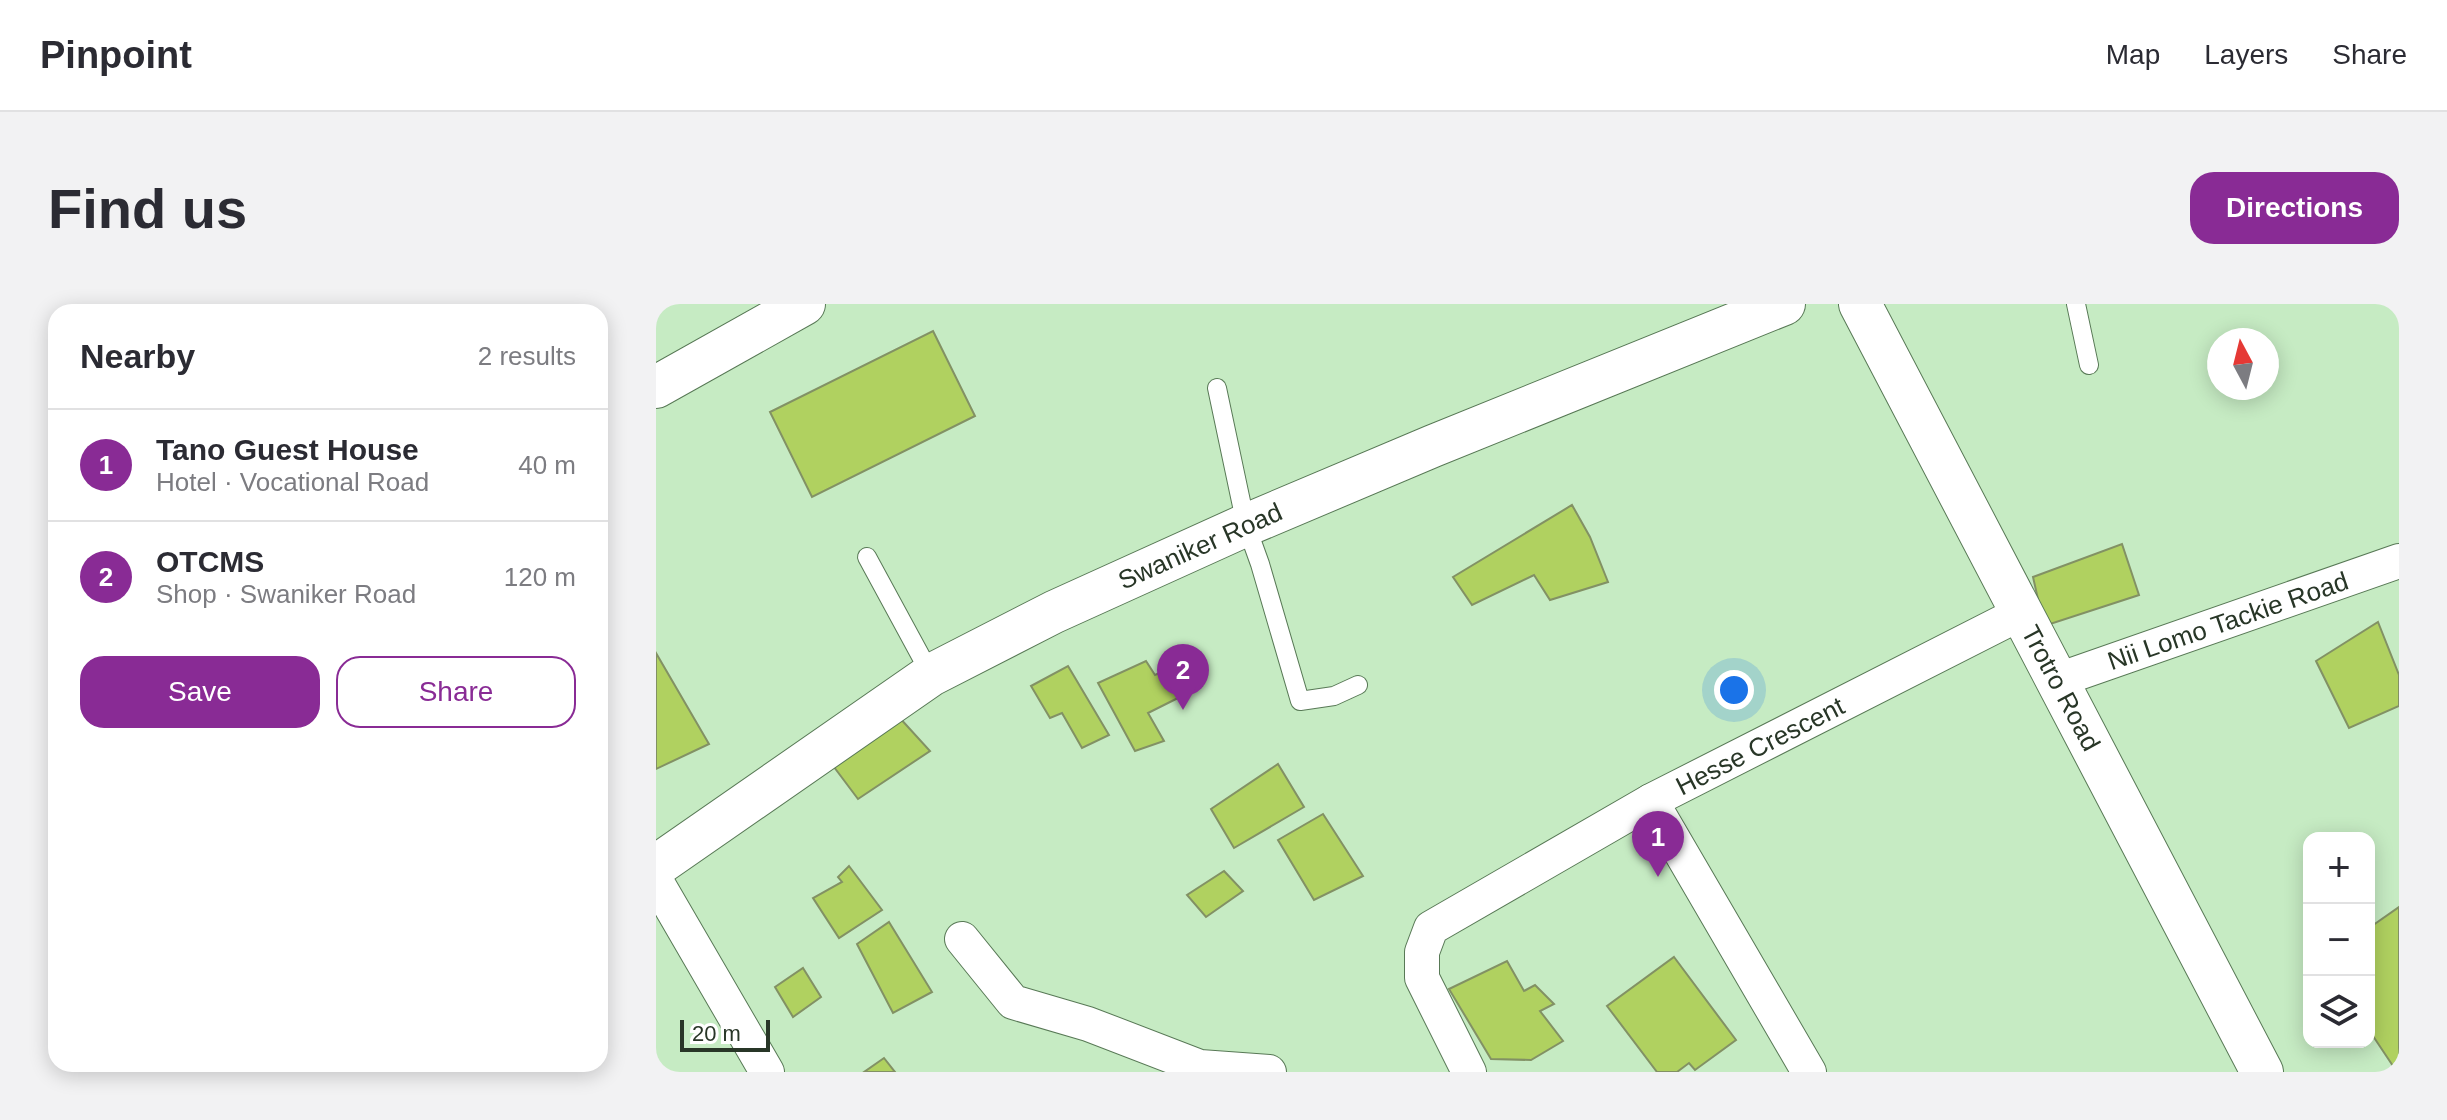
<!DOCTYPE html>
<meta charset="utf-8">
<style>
:root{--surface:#fff;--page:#f2f2f3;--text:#2b2b33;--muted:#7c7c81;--line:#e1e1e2;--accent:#892b95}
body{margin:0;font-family:Arial,sans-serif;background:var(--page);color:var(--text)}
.controls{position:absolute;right:24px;bottom:24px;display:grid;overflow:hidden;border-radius:16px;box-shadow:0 4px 20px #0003}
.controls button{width:72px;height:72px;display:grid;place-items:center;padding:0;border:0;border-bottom:2px solid var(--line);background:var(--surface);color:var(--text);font:40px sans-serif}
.compass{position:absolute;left:1551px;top:24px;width:72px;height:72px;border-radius:50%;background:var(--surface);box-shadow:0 4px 20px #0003;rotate:353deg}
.scale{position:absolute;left:24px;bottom:20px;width:90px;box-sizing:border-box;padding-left:8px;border:4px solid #283627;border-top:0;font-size:22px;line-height:28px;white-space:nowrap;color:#283627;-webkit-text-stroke:6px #fff;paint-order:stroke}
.you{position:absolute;left:1078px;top:386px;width:28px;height:28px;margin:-20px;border:6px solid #fff;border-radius:50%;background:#1a73e8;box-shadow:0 0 0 12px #1a73e833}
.badge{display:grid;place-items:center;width:52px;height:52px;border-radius:50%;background:var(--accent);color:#fff;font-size:26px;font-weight:700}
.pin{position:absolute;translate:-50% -66px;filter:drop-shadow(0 2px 4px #0008)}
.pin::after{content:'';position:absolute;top:42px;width:28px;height:24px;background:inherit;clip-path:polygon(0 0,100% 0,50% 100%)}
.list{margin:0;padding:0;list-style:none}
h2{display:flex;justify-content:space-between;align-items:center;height:104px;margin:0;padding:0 32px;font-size:34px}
h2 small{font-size:26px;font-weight:400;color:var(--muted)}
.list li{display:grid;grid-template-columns:52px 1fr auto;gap:24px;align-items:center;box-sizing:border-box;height:112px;padding:0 32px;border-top:2px solid var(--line)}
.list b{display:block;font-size:30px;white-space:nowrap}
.list p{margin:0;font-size:26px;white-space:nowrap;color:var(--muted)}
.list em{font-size:26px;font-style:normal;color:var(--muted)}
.actions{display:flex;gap:16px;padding:24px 32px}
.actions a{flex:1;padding:18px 0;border:2px solid var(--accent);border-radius:24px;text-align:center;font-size:28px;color:var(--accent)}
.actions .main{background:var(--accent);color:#fff}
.icon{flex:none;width:44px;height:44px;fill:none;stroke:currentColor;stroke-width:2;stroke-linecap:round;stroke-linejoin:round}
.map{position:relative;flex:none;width:1743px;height:768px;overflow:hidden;border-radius:24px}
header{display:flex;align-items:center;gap:48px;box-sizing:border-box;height:112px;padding:0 40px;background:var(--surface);border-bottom:2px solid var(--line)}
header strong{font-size:38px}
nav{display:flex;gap:44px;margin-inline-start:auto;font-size:28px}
.intro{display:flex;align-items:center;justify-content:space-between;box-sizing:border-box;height:192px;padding:0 48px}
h1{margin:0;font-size:56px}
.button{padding:20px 36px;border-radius:24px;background:var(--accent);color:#fff;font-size:28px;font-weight:700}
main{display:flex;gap:48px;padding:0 48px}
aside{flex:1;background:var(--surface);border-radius:24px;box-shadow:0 4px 20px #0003}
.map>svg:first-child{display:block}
.building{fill:#b0d160;stroke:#829164;stroke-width:2}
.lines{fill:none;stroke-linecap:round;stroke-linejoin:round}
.service-casing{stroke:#587956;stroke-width:20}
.minor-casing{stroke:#587956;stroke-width:36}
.tertiary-casing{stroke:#587956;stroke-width:44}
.service{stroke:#fff;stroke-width:18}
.minor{stroke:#fff;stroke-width:34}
.tertiary{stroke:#fff;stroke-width:42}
.labels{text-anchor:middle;stroke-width:6;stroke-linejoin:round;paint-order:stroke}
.street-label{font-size:26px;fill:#283627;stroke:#fff}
</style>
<header>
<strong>Pinpoint</strong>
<nav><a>Map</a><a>Layers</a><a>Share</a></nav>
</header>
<div class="intro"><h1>Find us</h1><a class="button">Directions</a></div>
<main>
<aside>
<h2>Nearby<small>2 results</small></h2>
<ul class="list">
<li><span class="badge">1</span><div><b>Tano Guest House</b><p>Hotel · Vocational Road</p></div><em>40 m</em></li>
<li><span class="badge">2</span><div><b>OTCMS</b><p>Shop · Swaniker Road</p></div><em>120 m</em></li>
</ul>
<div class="actions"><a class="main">Save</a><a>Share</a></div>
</aside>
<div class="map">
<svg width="1743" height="768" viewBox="0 0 1743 768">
<rect width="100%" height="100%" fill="#c6ebc3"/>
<g class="building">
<polygon points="277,27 319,112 156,193 114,108"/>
<polygon points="916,201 934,233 952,278 894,296 878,271 816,301 797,273"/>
<polygon points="1466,240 1483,291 1388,322 1377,273"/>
<polygon points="1722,318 1743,371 1743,402 1693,424 1660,357"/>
<polygon points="0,349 53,440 0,465"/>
<polygon points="532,356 546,382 492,409 508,437 479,447 442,379 490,357 499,371"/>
<polygon points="412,362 453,431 426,444 406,409 394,414 375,382"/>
<polygon points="242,412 274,447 202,495 175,459"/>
<polygon points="622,460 648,503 578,544 555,505"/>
<polygon points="667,510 707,572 658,596 622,536"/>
<polygon points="193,562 226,606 183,634 157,594 186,578 182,573"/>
<polygon points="568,567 587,587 550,613 531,591"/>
<polygon points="1743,603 1743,768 1741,768 1713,726 1713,624"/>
<polygon points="233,618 276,688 237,709 201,640"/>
<polygon points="1018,653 1080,736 1039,766 1033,759 1021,768 1001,768 951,702"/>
<polygon points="851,657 868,687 879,681 898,700 884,707 907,737 875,756 835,755 793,685"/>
<polygon points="147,664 165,693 137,713 119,683"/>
<polygon points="228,754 239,768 208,768"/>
</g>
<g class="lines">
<g class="service-casing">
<g id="service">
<polyline points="1420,0 1433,61"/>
<polyline points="561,84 590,221 604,260 644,397 678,392 702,381"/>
<polyline points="211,253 275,371"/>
</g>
</g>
<g class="minor-casing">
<g id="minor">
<polyline points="1402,376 1743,257"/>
<polyline points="995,497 1153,768"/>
<polyline points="0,577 111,768"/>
<polyline points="306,635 357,698 432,720 544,763 613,768"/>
<polyline points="813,768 766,674 766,648 775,624 995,497 1365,309"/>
</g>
</g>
<g class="tertiary-casing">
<g id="tertiary">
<polyline points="1204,0 1606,768"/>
<polyline points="0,83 148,0"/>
<polyline points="0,562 275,371 398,308 590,221 777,142 1128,0"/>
</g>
</g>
<use href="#service" class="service"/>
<use href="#minor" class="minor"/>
<use href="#tertiary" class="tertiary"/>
</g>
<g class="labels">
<g class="street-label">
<text transform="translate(544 242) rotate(-24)" y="9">Swaniker Road</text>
<text transform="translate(1572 317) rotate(-19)" y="9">Nii Lomo Tackie Road</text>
<text transform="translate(1405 384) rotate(62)" y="9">Trotro Road</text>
<text transform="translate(1104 442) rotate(-27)" y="9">Hesse Crescent</text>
</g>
</g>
</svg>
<div class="controls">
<button>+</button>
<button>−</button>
<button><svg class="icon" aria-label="layers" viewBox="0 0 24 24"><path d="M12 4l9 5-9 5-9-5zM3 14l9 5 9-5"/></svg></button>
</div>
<svg class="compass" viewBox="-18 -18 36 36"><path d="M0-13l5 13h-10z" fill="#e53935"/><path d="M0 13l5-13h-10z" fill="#7c7c81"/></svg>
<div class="scale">20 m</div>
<div class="you"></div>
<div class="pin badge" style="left:1002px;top:573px">1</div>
<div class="pin badge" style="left:527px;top:406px">2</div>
</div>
</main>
